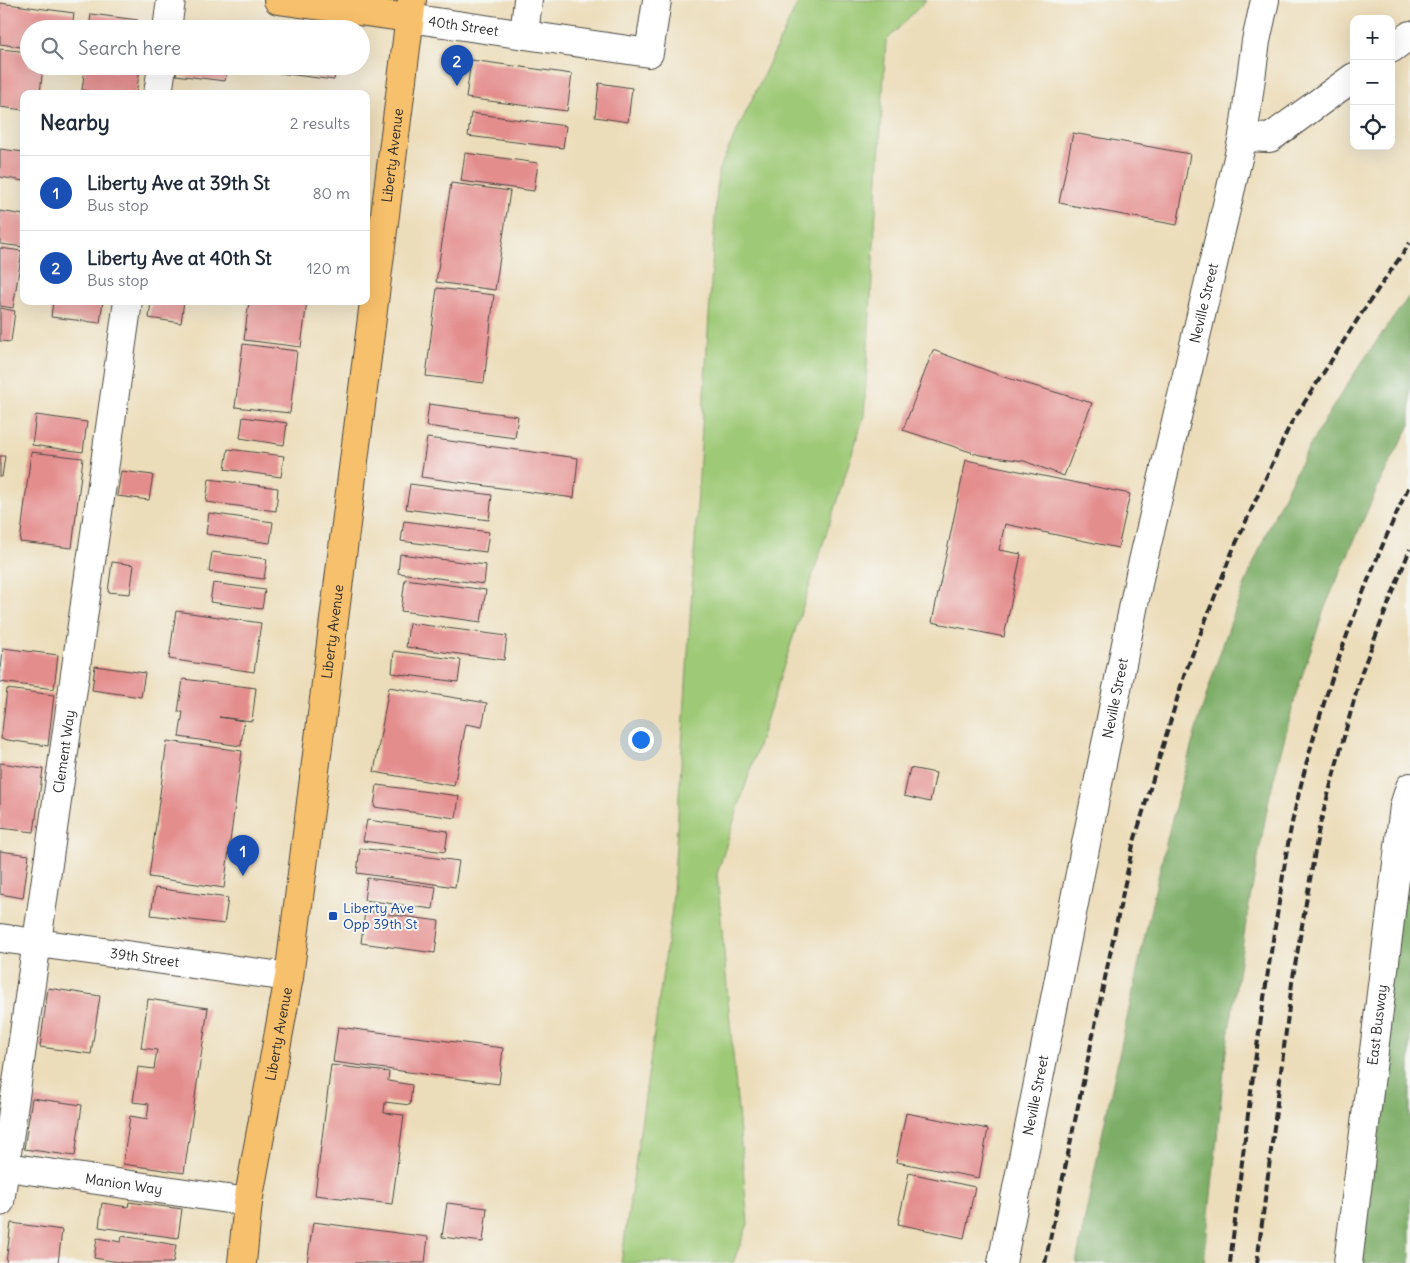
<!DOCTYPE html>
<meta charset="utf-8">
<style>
:root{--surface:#fff;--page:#f2f2f3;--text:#1f2937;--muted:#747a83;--line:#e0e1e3;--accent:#b45309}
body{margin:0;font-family:Delius,sans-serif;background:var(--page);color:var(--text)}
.controls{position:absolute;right:15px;top:15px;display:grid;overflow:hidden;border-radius:10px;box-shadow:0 5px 20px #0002}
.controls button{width:45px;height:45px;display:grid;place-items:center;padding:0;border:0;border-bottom:1px solid var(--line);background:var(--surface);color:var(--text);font:25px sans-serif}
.you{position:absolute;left:640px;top:739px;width:18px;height:18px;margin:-12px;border:4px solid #fff;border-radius:50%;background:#1a73e8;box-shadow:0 0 0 8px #1a73e833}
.badge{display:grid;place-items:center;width:32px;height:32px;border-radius:50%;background:var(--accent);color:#fff;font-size:16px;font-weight:700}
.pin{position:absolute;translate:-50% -41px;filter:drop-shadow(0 1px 2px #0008)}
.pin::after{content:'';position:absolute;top:26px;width:18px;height:15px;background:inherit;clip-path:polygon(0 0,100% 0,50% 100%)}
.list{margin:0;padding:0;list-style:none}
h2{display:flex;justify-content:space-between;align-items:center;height:65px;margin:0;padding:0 20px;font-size:21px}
h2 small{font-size:16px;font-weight:400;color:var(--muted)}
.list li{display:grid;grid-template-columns:32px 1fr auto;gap:15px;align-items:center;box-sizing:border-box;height:75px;padding:0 20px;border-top:1px solid var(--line)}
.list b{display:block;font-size:19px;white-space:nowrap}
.list p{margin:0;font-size:16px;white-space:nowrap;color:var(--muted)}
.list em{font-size:16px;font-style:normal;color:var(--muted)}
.icon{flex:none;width:28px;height:28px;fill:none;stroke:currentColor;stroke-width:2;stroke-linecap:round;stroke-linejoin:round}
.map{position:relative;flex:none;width:1410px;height:1263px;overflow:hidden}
.search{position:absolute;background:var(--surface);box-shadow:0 5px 20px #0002;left:20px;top:20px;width:350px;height:55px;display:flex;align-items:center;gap:12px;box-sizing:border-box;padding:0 18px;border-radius:28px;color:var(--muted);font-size:19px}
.panel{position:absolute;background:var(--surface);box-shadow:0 5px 20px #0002;left:20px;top:90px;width:350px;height:215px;border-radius:10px}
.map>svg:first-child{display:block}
.green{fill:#9ec976;stroke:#647a50}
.forest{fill:#7ead67;stroke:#546c49}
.building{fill:#e48d8d}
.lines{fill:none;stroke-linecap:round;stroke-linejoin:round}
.minor-casing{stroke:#484640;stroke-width:30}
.major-casing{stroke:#484640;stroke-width:30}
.minor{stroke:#fff;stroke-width:28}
.major{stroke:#f7c06c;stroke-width:28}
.rail{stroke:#2b2b2b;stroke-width:4;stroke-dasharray:8 4;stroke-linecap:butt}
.transit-dot{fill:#1a4fb4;stroke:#f6f6f2;stroke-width:2}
.labels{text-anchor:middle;stroke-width:4;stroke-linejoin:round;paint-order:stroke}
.street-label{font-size:14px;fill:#2b2b2b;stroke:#f6f6f2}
.transit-label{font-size:14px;fill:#164399;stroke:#f6f6f2;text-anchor:start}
</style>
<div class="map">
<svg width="1410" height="1263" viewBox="0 0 1410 1263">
<rect width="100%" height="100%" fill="#f6f6f2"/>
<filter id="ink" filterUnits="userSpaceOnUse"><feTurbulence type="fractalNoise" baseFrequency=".02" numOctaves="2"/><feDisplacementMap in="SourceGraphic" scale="10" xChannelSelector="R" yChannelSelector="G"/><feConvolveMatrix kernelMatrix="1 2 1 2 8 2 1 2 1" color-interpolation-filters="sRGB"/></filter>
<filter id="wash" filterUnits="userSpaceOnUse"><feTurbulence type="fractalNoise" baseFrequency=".0096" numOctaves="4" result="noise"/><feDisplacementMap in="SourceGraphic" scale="20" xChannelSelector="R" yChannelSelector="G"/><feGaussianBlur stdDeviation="1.12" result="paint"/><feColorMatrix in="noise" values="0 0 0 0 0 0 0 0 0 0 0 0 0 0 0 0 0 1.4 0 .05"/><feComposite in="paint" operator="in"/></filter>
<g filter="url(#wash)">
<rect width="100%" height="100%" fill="#ecddba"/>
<polygon class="green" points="799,0 926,0 886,41 864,416 717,874 748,1224 733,1263 621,1263 672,909 718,171"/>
<g class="forest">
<path d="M1410,295V425L1379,484L1325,607L1296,694L1270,794L1248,910L1226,1051L1204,1263H1076C1096,1159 1119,1056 1141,953C1178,784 1220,614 1302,460C1333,402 1371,348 1410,295Z"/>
<polygon points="1410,787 1410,1263 1348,1263"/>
</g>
<g id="blocks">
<g class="building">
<polygon points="0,3 74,13 72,29 29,29 29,48 0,44"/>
<polygon points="91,14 138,20 137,29 89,29"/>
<polygon points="183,22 226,28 226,29 182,29"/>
<polygon points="0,49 29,52 29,66 43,66 40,94 24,94 24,110 0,107"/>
<polygon points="471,60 572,74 567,111 466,98"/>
<polygon points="85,66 140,69 136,94 106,94 82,90"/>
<polygon points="177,66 228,66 225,81 176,75"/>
<polygon points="280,66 336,66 334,80 279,73"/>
<polygon points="599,83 632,88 628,122 595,117"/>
<polygon points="471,113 566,126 563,148 468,136"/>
<polygon points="1073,133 1190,154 1177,225 1059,203"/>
<polygon points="0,149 24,152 24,181 0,177"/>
<polygon points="465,153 538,163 534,191 461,181"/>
<polygon points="451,183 510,191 495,290 436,282"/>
<polygon points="0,211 24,215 24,247 0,244"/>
<polygon points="0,248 22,251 13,308 0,306"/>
<polygon points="437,288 494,295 484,383 426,376"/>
<polygon points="53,301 103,301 100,323 51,317"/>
<polygon points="151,301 184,301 181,323 149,318"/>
<polygon points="249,301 307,301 301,347 244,340"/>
<polygon points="0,308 15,311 11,342 0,341"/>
<polygon points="243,344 297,351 290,413 235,407"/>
<polygon points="933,350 1004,377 1092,403 1064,476 1024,461 980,455 903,430"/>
<polygon points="429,404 518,416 515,438 426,426"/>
<polygon points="36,415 87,422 83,452 32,445"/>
<polygon points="243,417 287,423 284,445 240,438"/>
<polygon points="427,438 578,458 574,498 421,477"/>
<polygon points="228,449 284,456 281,477 225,469"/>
<polygon points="31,452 83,458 72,548 20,542"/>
<polygon points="0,456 5,456 2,477 0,477"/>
<polygon points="966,460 1130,494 1118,548 1005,524 999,550 1021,554 1004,637 932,622"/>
<polygon points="121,471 153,475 149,500 117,496"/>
<polygon points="209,479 278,488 276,511 206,502"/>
<polygon points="410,484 492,495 489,520 406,509"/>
<polygon points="209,513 273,522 270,543 206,534"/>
<polygon points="404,521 489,532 486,552 401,541"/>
<polygon points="212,552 267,559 264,579 209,572"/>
<polygon points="400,554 486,565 484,584 398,573"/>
<polygon points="112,562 134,565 130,594 108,592"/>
<polygon points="405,579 486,590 481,622 401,611"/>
<polygon points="213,583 265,590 262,609 210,602"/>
<polygon points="176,611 261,623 254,672 169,659"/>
<polygon points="409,623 507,636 504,660 406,647"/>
<polygon points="3,648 58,655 54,689 0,682"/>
<polygon points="394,651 461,660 458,682 392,673"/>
<polygon points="95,666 145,673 141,697 92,690"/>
<polygon points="183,679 256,688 252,721 219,717 244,721 241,746 179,737 183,712 178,712"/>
<polygon points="389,687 487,703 482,727 466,724 454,786 374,772"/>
<polygon points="7,689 54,695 48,746 1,739"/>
<polygon points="167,741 242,751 224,888 149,877"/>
<polygon points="0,763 43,769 34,832 0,828"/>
<polygon points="910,768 936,773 930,802 904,796"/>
<polygon points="377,785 459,796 456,818 374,807"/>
<polygon points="367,820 448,831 445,852 363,841"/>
<polygon points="360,848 459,861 455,887 357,873"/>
<polygon points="0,851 29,855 23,898 0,894"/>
<polygon points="367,878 436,887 433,909 364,900"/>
<polygon points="155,888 228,898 224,924 151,915"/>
<polygon points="365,911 439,921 435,953 361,943"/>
<polygon points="48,988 100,996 91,1054 40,1047"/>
<polygon points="148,999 208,1008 184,1173 123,1164 130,1116 147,1119 149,1104 133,1102 138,1067 154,1069 157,1050 141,1048"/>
<polygon points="338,1027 503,1048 499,1084 333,1062"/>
<polygon points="331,1065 389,1072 388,1081 412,1085 410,1105 385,1102 384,1113 404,1115 392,1204 315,1195"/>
<polygon points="32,1098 82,1105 75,1156 24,1149"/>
<polygon points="906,1113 988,1129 979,1178 896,1162"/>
<polygon points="909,1173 975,1187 964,1238 898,1224"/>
<polygon points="129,1202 182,1209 178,1238 99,1227 102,1203 128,1207"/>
<polygon points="447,1203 487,1208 483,1242 442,1237"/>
<polygon points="313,1222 428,1237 425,1263 307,1263"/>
<polygon points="11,1223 62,1230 58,1263 6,1263"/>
<polygon points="122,1236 176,1245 173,1263 124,1263 94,1258 97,1238 121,1242"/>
</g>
</g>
</g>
<g filter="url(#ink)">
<use href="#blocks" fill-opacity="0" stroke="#484640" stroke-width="1"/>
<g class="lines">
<g class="minor-casing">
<g id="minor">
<path id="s1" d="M409,18L649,53L657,0"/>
<polyline points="167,29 171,0"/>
<polyline points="524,35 528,0"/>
<polyline points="1391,49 1410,35"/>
<polyline points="158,94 162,66"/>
<polyline points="1243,137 1270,138 1354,77"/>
<path id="s2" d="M0,938L289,977"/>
<path id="s3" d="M0,1166L248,1202"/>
<path id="s4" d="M0,1202L128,301"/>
<path id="s5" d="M1002,1263L1140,574L1243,137L1256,41L1265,0"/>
<path id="s6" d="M1348,1263L1404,806L1410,787"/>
</g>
</g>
<g class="major-casing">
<g id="major">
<polyline points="278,0 409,18"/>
<path id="s7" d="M242,1263L248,1202L289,977L412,0"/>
</g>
</g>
<use href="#minor" class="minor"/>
<use href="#major" class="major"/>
<g class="rail">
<polyline points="1045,1263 1133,845 1184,676 1232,552 1290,425 1363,311 1410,243"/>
<path d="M1230,1263C1243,1150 1257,1038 1275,927C1281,892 1285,857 1292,823C1318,705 1359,593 1410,484"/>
<polyline points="1257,1263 1292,983 1319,828 1362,671 1410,549"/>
</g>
</g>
</g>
<rect class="transit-dot" x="328" y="911" width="10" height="10" rx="2.5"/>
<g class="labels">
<g class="street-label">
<text dy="5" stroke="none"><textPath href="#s1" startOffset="55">40th Street</textPath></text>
<text dy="5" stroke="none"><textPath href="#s7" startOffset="1118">Liberty Avenue</textPath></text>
<text dy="5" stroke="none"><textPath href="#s5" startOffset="981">Neville Street</textPath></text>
<text dy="5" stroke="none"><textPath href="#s7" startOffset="638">Liberty Avenue</textPath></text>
<text dy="5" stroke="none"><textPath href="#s5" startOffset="576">Neville Street</textPath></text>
<text dy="5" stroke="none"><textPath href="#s4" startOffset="455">Clement Way</textPath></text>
<text dy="5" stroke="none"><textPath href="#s2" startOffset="146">39th Street</textPath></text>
<text dy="5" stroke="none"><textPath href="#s6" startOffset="240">East Busway</textPath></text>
<text dy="5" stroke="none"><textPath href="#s7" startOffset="232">Liberty Avenue</textPath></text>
<text dy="5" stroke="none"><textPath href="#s5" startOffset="171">Neville Street</textPath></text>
<text dy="5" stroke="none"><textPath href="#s3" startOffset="125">Manion Way</textPath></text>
</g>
<g class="transit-label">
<text x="343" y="913">Liberty Ave<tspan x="343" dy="16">Opp 39th St</tspan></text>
</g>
</g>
</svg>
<div class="controls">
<button>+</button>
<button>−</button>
<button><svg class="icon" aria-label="locate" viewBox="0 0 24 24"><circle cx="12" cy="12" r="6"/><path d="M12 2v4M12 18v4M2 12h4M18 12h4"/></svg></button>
</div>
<div class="you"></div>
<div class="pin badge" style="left:243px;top:876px;background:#1a4fb4">1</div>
<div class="pin badge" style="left:457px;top:86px;background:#1a4fb4">2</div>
<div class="search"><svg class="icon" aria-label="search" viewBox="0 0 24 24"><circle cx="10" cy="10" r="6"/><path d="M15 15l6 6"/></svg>Search here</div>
<section class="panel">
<h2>Nearby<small>2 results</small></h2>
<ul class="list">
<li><span class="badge" style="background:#1a4fb4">1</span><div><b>Liberty Ave at 39th St</b><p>Bus stop</p></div><em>80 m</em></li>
<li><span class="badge" style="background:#1a4fb4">2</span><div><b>Liberty Ave at 40th St</b><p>Bus stop</p></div><em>120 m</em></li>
</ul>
</section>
</div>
